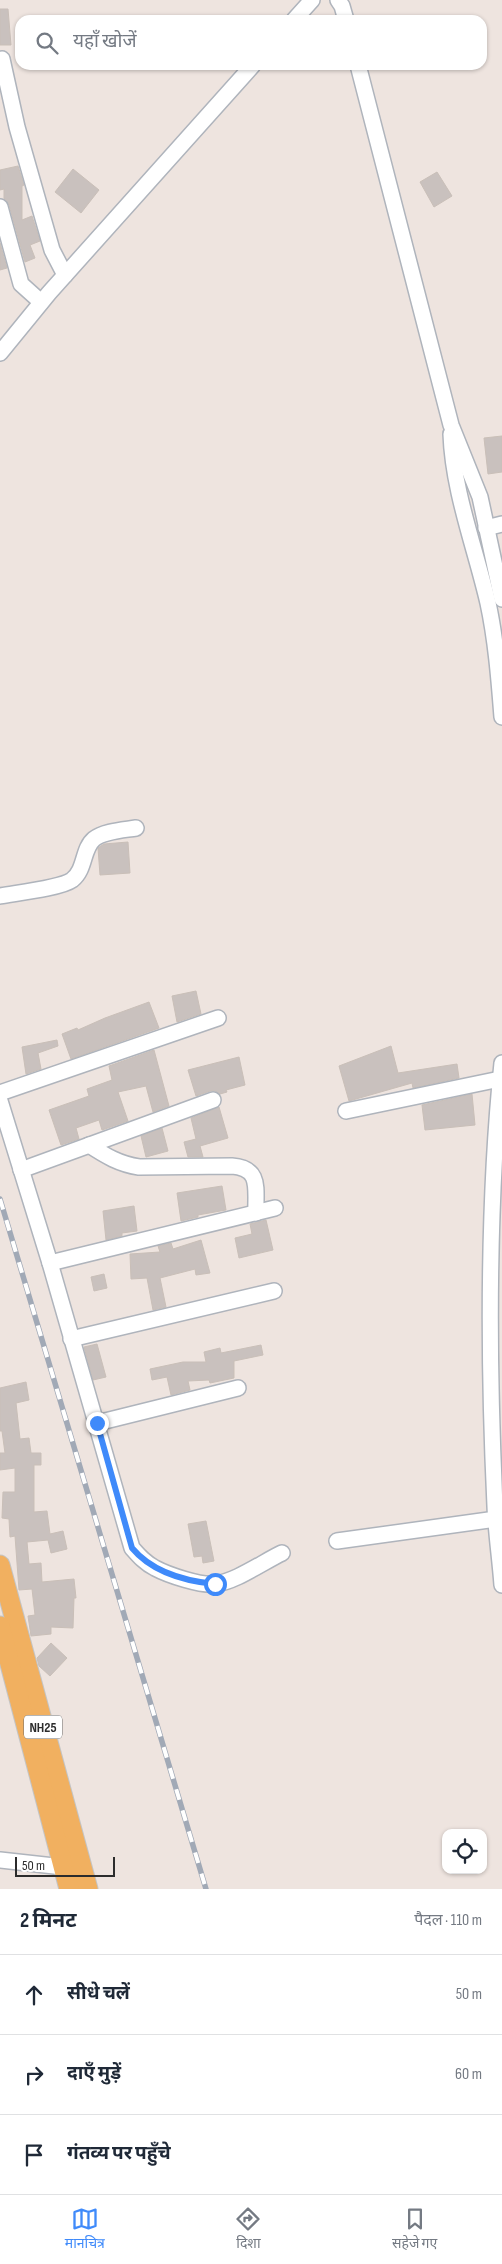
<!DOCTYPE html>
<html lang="hi">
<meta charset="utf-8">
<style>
:root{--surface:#fff;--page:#f2f2f3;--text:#1f2937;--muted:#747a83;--line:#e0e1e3;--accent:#3f8afa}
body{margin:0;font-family:"Sofia Sans Condensed","Noto Sans Devanagari",sans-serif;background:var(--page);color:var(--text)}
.controls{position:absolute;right:15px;bottom:15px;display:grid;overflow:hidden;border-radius:10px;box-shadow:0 1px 4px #0004}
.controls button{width:45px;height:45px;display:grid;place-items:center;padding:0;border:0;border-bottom:1px solid var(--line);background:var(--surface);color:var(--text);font:25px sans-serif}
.scale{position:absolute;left:15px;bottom:12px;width:100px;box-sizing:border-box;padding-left:5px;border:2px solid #2c2c2c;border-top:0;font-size:14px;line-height:18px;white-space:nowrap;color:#2c2c2c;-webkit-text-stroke:4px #fff;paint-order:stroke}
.stop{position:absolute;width:15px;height:15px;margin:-11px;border:4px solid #3f8afa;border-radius:50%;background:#fff}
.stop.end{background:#3f8afa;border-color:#fff;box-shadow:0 1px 5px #0008}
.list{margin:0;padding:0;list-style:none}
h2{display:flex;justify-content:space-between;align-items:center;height:65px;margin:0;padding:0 20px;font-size:21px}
h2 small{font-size:16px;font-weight:400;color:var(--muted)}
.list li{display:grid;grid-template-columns:32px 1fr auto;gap:15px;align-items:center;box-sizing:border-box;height:80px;padding:0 20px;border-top:1px solid var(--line)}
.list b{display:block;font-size:19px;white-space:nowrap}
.list em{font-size:16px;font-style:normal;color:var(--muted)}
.icon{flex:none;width:28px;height:28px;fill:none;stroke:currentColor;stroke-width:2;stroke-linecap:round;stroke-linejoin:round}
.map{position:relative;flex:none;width:502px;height:1889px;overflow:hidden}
.search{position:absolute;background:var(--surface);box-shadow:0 1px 4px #0004;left:15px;right:15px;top:15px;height:55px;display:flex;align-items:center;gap:12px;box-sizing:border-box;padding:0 18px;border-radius:15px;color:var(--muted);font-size:19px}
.sheet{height:305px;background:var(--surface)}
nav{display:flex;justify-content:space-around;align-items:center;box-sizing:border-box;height:70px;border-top:1px solid var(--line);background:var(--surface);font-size:14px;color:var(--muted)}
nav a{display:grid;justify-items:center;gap:2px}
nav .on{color:var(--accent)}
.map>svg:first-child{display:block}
.building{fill:#c9c1be;stroke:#c9bfb8}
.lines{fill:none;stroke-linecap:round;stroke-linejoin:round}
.minor-casing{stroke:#afb4bc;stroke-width:18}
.major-casing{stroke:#c4c4c4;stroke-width:21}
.minor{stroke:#fff;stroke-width:15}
.major{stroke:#f1b060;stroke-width:19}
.rail-casing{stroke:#a1a9b6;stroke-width:5.5}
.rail{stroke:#fff;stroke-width:4;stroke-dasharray:11;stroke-linecap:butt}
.route{stroke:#3f8afa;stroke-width:6}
.labels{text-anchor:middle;stroke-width:4;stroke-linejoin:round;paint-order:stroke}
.shield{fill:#fff;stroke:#6b6b6b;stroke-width:1}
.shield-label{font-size:14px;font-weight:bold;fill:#2c2c2c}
</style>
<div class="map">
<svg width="502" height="1889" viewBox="0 0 502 1889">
<rect width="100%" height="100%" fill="#eee4df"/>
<g class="building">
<polygon points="0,9 8,9 11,45 0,45"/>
<polygon points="18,166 24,185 22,186 22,220 32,216 40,241 30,245 35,258 25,262 9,205 4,199 4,189 0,190 0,170"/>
<polygon points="73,169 99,190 81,213 55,192"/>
<polygon points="437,172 452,196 434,207 420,182"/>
<polygon points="0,243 7,268 0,270"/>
<polygon points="502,436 502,472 488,474 484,438"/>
<polygon points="128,842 130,873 100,875 98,848 104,844"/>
<polygon points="196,991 201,1014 177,1022 172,996"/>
<polygon points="149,1002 159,1028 71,1059 62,1034 77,1028 78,1030 105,1018"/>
<polygon points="57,1040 58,1046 38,1053 41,1069 26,1074 22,1047"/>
<polygon points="391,1046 398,1073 457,1064 459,1078 413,1088 412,1083 349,1101 339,1066"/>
<polygon points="154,1050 169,1106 153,1112 146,1086 118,1092 128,1121 102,1130 99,1120 76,1128 79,1139 61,1145 49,1110 89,1096 87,1089 112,1080 109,1066"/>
<polygon points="239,1057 245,1085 226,1090 227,1092 220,1094 215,1091 210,1091 196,1096 188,1070"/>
<polygon points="472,1094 475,1125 425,1130 422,1105"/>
<polygon points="219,1107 228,1138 200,1146 203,1157 188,1157 184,1142 196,1139 191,1118"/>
<polygon points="162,1128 168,1151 146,1157 141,1136"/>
<polygon points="222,1186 226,1210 198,1215 198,1217 181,1221 177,1193"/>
<polygon points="134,1206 137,1231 122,1233 122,1236 106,1240 103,1211"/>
<polygon points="266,1220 273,1250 239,1258 235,1238 252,1234 250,1224"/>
<polygon points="201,1240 210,1273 196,1275 195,1269 160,1278 166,1307 153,1310 147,1278 131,1279 130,1254 160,1252 158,1246 171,1243 173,1249"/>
<polygon points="104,1274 107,1288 94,1291 91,1277"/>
<polygon points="97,1344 106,1377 93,1380 84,1347"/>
<polygon points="261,1345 263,1355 234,1361 234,1378 210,1383 209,1380 188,1381 190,1390 171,1395 167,1377 152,1380 150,1369 183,1362 206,1362 204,1352 220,1348 221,1353"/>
<polygon points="26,1382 29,1400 16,1403 20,1439 29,1438 31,1453 41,1453 41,1465 34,1465 34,1512 47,1511 50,1534 63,1531 67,1549 51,1553 48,1540 27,1542 29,1564 41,1563 42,1582 74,1579 76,1598 74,1598 73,1628 51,1627 51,1634 31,1636 28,1616 35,1615 32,1589 19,1590 15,1536 10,1537 9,1519 2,1518 3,1492 15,1492 15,1468 0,1470 0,1453 5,1453 2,1431 0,1431 0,1388"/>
<polygon points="206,1521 214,1561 203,1563 202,1556 194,1557 188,1524"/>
<polygon points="51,1643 67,1658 50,1676 39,1666 37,1658"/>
</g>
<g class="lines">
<g class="minor-casing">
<g id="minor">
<polyline points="338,0 342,6 346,20"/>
<polyline points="294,20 312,0"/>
<polyline points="2,59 17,127 52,250 65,275"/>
<polyline points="358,65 451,425 480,497 502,599"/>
<polyline points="0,207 21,284 41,302"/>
<polyline points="0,353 49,293 253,65"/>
<path d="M451,434C453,491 475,547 488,603C496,640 499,679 502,717"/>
<polyline points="486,528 502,524"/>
<path d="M0,896C16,893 61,888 72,880C86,869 82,849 94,839C104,831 124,830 136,828"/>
<path d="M502,1063C487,1209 488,1358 495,1506C496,1532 500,1558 502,1585"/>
<polyline points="0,1093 218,1018"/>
<path d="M0,1101L50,1263L132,1548C139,1556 145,1563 155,1568C168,1575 201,1586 215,1584C235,1582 263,1562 282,1553"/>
<polyline points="346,1111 500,1079"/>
<path d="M89,1145C106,1156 119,1164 139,1167L232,1166C262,1168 255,1190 256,1213"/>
<polyline points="21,1170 213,1100"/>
<polyline points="50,1263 275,1208"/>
<polyline points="71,1339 274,1291"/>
<polyline points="97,1423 238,1388"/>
<polyline points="337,1541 496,1519"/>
<polyline points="0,1860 63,1867"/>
</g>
</g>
<g class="major-casing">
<g id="major">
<polyline points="0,1565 88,1889"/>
<polyline points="0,1626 69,1889"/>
</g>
</g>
<use href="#minor" class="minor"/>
<use href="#major" class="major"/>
<g class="rail-casing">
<polyline id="rail" points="0,1199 206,1889"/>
</g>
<use href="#rail" class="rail"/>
</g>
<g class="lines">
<path class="route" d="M97,1423L132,1548C152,1572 184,1581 215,1584"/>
</g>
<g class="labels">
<rect class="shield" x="24" y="1715.5" width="38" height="23" rx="4"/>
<g class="shield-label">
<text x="43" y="1732">NH25</text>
</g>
</g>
</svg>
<div class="controls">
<button><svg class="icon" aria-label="locate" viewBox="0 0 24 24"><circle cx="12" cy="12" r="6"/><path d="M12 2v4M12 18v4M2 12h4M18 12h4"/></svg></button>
</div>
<div class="scale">50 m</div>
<div class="stop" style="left:215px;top:1584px"></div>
<div class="stop end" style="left:97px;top:1423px"></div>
<div class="search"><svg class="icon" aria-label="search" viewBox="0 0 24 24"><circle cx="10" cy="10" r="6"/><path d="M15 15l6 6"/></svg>यहाँ खोजें</div>
</div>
<section class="sheet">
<h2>2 मिनट<small>पैदल · 110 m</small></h2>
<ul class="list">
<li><svg class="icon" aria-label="ahead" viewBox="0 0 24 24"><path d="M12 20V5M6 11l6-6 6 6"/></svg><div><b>सीधे चलें</b></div><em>50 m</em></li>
<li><svg class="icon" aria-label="right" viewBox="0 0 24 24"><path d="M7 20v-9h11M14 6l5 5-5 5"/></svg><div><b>दाएँ मुड़ें</b></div><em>60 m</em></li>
<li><svg class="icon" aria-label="arrive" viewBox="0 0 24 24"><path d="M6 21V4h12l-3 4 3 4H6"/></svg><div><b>गंतव्य पर पहुँचे</b></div></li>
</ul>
</section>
<nav>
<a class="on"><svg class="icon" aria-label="map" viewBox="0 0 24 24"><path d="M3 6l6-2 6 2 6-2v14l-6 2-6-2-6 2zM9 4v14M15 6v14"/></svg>मानचित्र</a>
<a><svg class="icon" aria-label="directions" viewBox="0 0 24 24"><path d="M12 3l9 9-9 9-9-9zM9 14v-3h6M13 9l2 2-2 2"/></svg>दिशा</a>
<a><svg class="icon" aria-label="saved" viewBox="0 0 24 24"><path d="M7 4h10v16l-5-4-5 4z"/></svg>सहेजे गए</a>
</nav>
